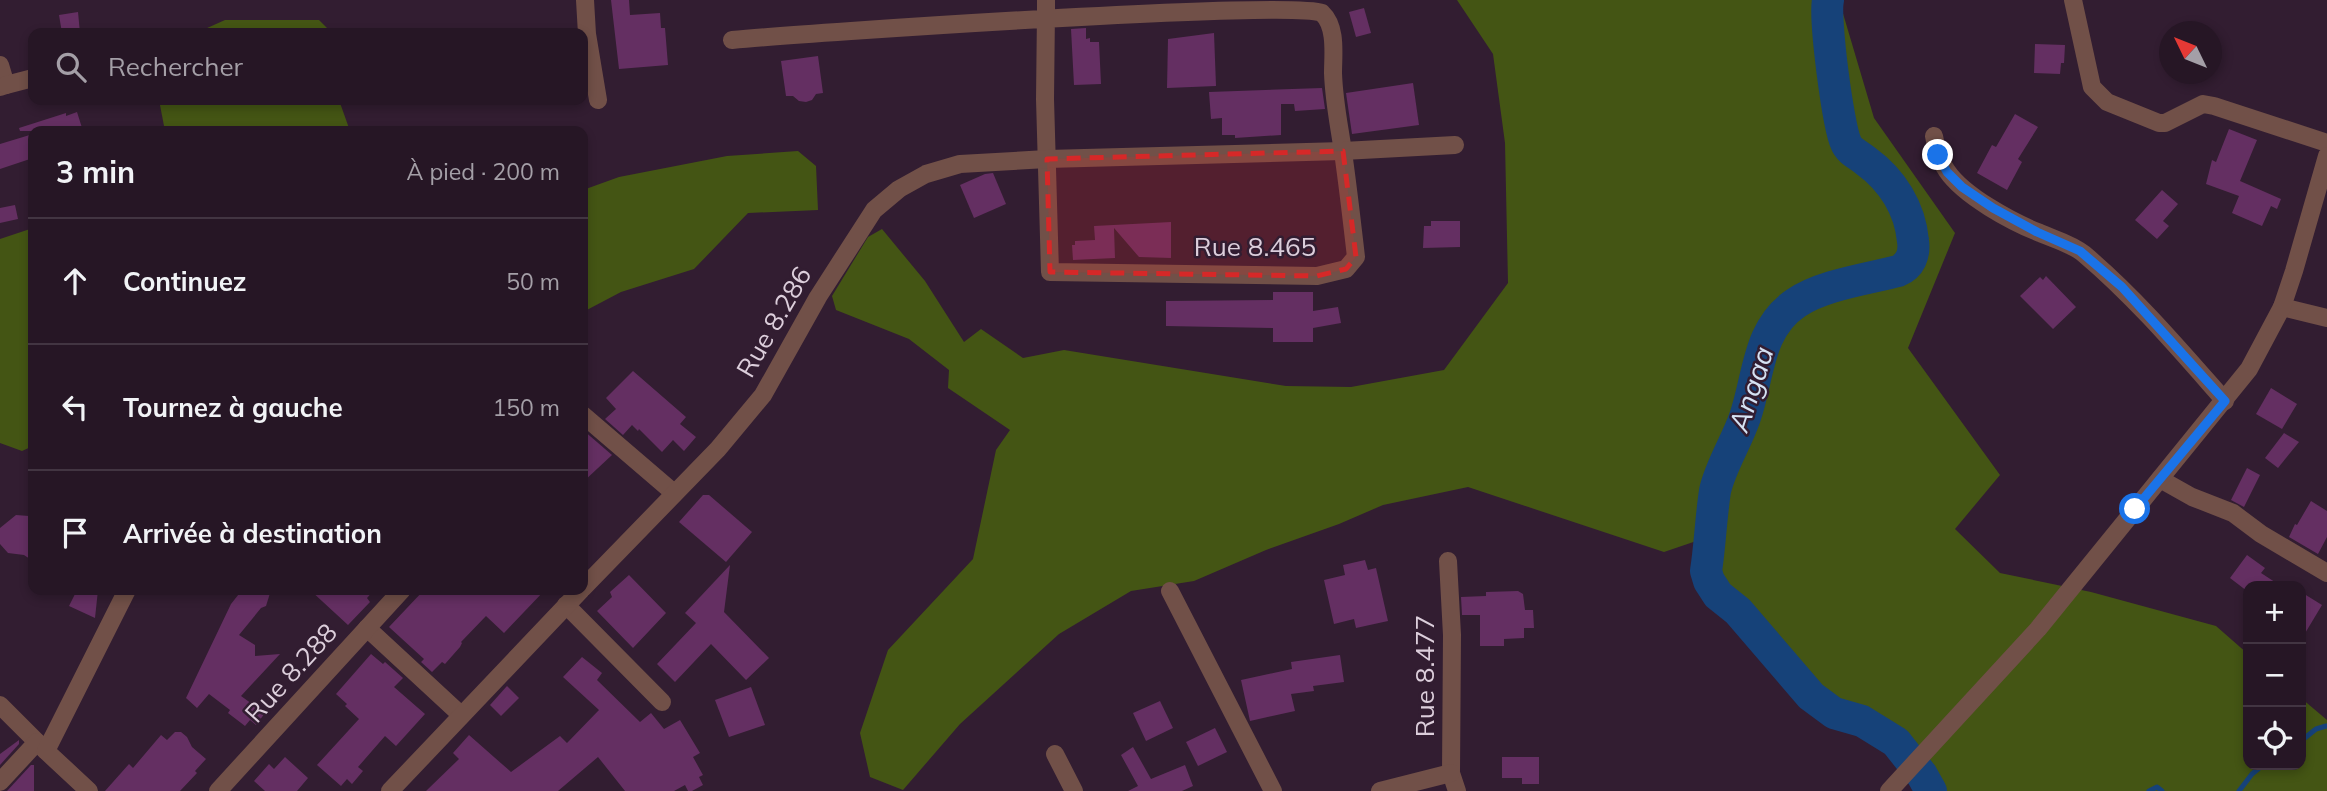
<!DOCTYPE html>
<html lang="fr">
<meta charset="utf-8">
<style>
:root{--surface:#261625;--page:#322332;--text:#f1f3f6;--muted:#a49fa7;--line:#423542}
body{margin:0;font-family:Mulish,sans-serif;background:var(--page);color:var(--text)}
.controls{position:absolute;right:21px;bottom:21px;display:grid;overflow:hidden;border-radius:14px;box-shadow:0 4px 10px #0003}
.controls button{width:63px;height:63px;display:grid;place-items:center;padding:0;border:0;border-bottom:2px solid var(--line);background:var(--surface);color:var(--text);font:35px sans-serif}
.compass{position:absolute;left:2159px;top:21px;width:63px;height:63px;border-radius:50%;background:var(--surface);box-shadow:0 4px 10px #0003;rotate:313deg}
.stop{position:absolute;width:21px;height:21px;margin:-16px;border:5px solid #1a73e8;border-radius:50%;background:#fff}
.stop.end{background:#1a73e8;border-color:#fff;box-shadow:0 2px 7px #0008}
.list{margin:0;padding:0;list-style:none}
h2{display:flex;justify-content:space-between;align-items:center;height:91px;margin:0;padding:0 28px;font-size:30px}
h2 small{font-size:23px;font-weight:400;color:var(--muted)}
.list li{display:grid;grid-template-columns:46px 1fr auto;gap:21px;align-items:center;box-sizing:border-box;height:126px;padding:0 28px;border-top:2px solid var(--line)}
.list b{display:block;font-size:26px;white-space:nowrap}
.list em{font-size:23px;font-style:normal;color:var(--muted)}
.icon{flex:none;width:38px;height:38px;fill:none;stroke:currentColor;stroke-width:2;stroke-linecap:round;stroke-linejoin:round}
.map{position:relative;flex:none;width:2327px;height:791px;overflow:hidden}
.search{position:absolute;background:var(--surface);box-shadow:0 4px 10px #0003;left:28px;top:28px;width:560px;height:77px;display:flex;align-items:center;gap:18px;box-sizing:border-box;padding:0 24px;border-radius:14px;color:var(--muted);font-size:26px}
.panel{position:absolute;background:var(--surface);box-shadow:0 4px 10px #0003;left:28px;top:126px;width:560px;height:469px;border-radius:14px}
.map>svg:first-child{display:block}
.green{fill:#445514}
.lines{fill:none;stroke-linecap:round;stroke-linejoin:round}
.stream{stroke:#164279;stroke-width:5}
.river{stroke:#164279;stroke-width:32}
.building{fill:#642f62}
.minor{stroke:#715048;stroke-width:18}
.route{stroke:#1a73e8;stroke-width:9}
.marked{fill:#d62828;fill-opacity:0.2;stroke:#d62828;stroke-width:5;stroke-dasharray:14 9;stroke-linejoin:round}
.labels{text-anchor:middle;stroke-width:5;stroke-linejoin:round;paint-order:stroke}
.street-label{font-size:26px;fill:#dccedb;stroke:#321d31}
.water-label{font-size:28px;font-style:italic;fill:#d5e2f3;stroke:#321d31}
</style>
<div class="map">
<svg width="2327" height="791" viewBox="0 0 2327 791">
<rect width="100%" height="100%" fill="#321d31"/>
<g class="green">
<path d="M1457,0H1839L1874,118L1955,233L1908,348L2000,475L1955,529L2000,573L2091,592L2216,626L2248,654V765H2301V698L2327,720V791H1931C1915,761 1893,734 1861,721C1851,717 1839,717 1830,711C1794,686 1770,645 1740,613C1729,601 1714,595 1708,579C1704,566 1709,549 1711,536L1664,552L1468,487L1383,505L1339,524L1266,550L1194,581L1131,591L1059,634L960,724L903,790L870,777L860,733L888,650L973,559L996,450L1010,430L948,388L949,370L909,339L836,310L832,296L868,237L882,229L925,281L964,342L981,329L1023,358L1064,350L1286,386L1351,387L1444,370L1508,283L1505,143L1493,54Z"/>
<polygon points="225,20 319,20 332,33 196,33"/>
<polygon points="159,100 339,100 350,131 165,131"/>
<polygon points="798,151 816,166 818,210 748,213 694,269 621,292 583,312 583,190 619,177 727,156"/>
<polygon points="33,228 33,446 22,451 0,443 0,239"/>
</g>
<g class="lines">
<g class="stream">
<polyline points="2301,741 2316,729 2326,726"/>
<polyline points="1925,791 1929,788"/>
<polyline points="2149,791 2157,787 2162,791"/>
<polyline points="2239,791 2252,774 2263,765"/>
</g>
<path class="river" d="M1828,0C1824,18 1838,126 1846,143C1849,151 1859,155 1866,161C1892,180 1910,208 1913,241C1915,255 1910,266 1898,271C1867,279 1822,285 1796,303C1757,329 1759,377 1745,417C1737,441 1720,467 1715,491C1711,517 1710,545 1706,571L1709,581L1718,595L1738,611L1811,696L1834,713L1862,721L1896,742L1922,775L1931,791"/>
</g>
<g class="building">
<polygon points="611,0 629,0 630,15 660,13 661,28 665,28 668,65 619,69"/>
<polygon points="1364,8 1371,33 1356,37 1349,12"/>
<polygon points="78,12 80,33 62,33 59,15"/>
<polygon points="1086,28 1086,39 1090,38 1090,42 1099,42 1101,84 1074,85 1071,29"/>
<polygon points="1214,33 1216,86 1167,88 1168,39"/>
<polygon points="2035,44 2065,45 2064,63 2061,63 2060,74 2034,73"/>
<polygon points="818,56 823,93 816,94 812,100 806,102 799,101 793,96 786,96 781,61"/>
<polygon points="1413,83 1419,125 1352,134 1346,93"/>
<polygon points="1322,88 1325,109 1295,111 1294,104 1281,104 1281,135 1235,138 1235,135 1222,135 1222,118 1211,119 1209,92"/>
<polygon points="77,112 83,131 20,131 19,128 66,113 66,116"/>
<polygon points="2015,114 2038,127 2018,159 2022,162 2007,190 1977,173 1992,145 1996,147"/>
<polygon points="2229,129 2257,140 2240,181 2281,199 2277,209 2271,206 2262,226 2232,213 2239,196 2206,184 2212,160 2216,162"/>
<polygon points="33,134 33,158 0,169 0,144"/>
<polygon points="993,173 1006,204 974,218 960,185 985,174"/>
<polygon points="2162,190 2178,204 2163,221 2169,226 2157,239 2135,220"/>
<polygon points="15,205 18,219 0,223 0,208"/>
<polygon points="1431,221 1460,221 1460,247 1423,248 1424,226 1431,226"/>
<polygon points="1171,222 1171,258 1139,257 1114,228 1115,258 1073,260 1072,245 1075,245 1075,241 1095,240 1094,226"/>
<polygon points="2046,276 2076,307 2053,329 2020,296 2040,277 2043,280"/>
<polygon points="1273,292 1313,292 1313,311 1338,307 1341,323 1313,328 1313,342 1273,342 1273,328 1166,326 1166,301 1273,300"/>
<polygon points="633,371 686,417 680,424 696,437 684,451 673,440 662,452 639,429 638,431 632,425 623,435 605,419 616,409 606,398"/>
<polygon points="2271,388 2297,404 2282,429 2256,414"/>
<polygon points="583,430 612,455 583,482"/>
<polygon points="2284,433 2299,442 2278,468 2265,458"/>
<polygon points="2247,468 2260,475 2244,507 2231,500"/>
<polygon points="703,495 709,495 752,532 726,562 679,522"/>
<polygon points="2311,501 2327,511 2327,537 2318,554 2289,537 2295,524 2297,525"/>
<polygon points="16,515 29,516 33,522 33,561 24,555 8,553 0,544 0,528"/>
<polygon points="2247,555 2265,568 2261,573 2281,586 2248,586 2247,591 2230,578"/>
<polygon points="1365,560 1368,570 1376,568 1388,621 1356,628 1354,619 1334,624 1324,580 1345,575 1343,565"/>
<polygon points="730,565 724,612 769,658 746,680 711,644 675,682 657,664 696,623 685,613"/>
<polygon points="629,575 666,613 633,648 597,611 612,597 610,592"/>
<polygon points="77,590 98,590 95,618 69,606"/>
<polygon points="242,590 271,590 266,606 261,608 239,635 255,645 255,656 280,654 241,696 265,713 256,725 250,720 245,726 228,713 230,710 209,694 197,708 186,698 231,604"/>
<polygon points="310,590 374,590 367,598 370,602 348,625"/>
<polygon points="424,590 545,590 504,633 486,616 461,642 462,643 460,647 445,664 442,662 432,672 421,662 424,659 389,627"/>
<polygon points="1518,591 1523,594 1525,610 1533,610 1534,628 1524,628 1524,638 1504,639 1504,646 1480,646 1480,615 1462,615 1461,597 1486,596 1486,592"/>
<polygon points="2301,592 2322,605 2301,640"/>
<polygon points="371,654 383,664 385,662 403,678 394,687 425,714 396,746 385,736 358,767 363,771 352,784 347,779 341,786 317,765 359,719 345,706 347,704 336,694"/>
<polygon points="1340,655 1344,682 1313,686 1314,691 1291,694 1295,711 1250,721 1241,680 1292,669 1291,662"/>
<polygon points="582,657 602,673 597,680 640,722 651,713 664,729 680,720 700,753 693,757 703,775 699,777 703,785 692,791 688,791 685,785 674,791 625,791 598,757 558,791 426,791 459,759 453,753 469,735 511,772 560,736 567,743 599,710 563,677"/>
<polygon points="507,686 519,698 501,716 490,705"/>
<polygon points="751,687 765,725 729,737 715,700"/>
<polygon points="1160,701 1173,728 1146,741 1133,713"/>
<polygon points="1215,728 1227,752 1198,766 1186,742"/>
<polygon points="175,732 181,732 187,737 192,747 206,759 195,771 197,773 180,791 105,791 129,764 133,768 161,735 167,740"/>
<polygon points="19,740 19,744 0,765 0,754"/>
<polygon points="1133,747 1151,779 1185,765 1193,786 1182,791 1128,791 1138,786 1121,755"/>
<polygon points="285,757 308,778 297,791 265,791 254,781 269,764 274,769"/>
<polygon points="1502,757 1539,757 1539,784 1522,784 1522,778 1502,778"/>
<polygon points="31,765 34,765 34,791 7,791"/>
</g>
<g class="lines">
<g class="minor">
<polyline points="585,0 587,34 598,100"/>
<polyline points="2073,0 2092,87 2107,102 2159,123 2165,123 2203,104 2214,106 2327,143"/>
<path d="M732,40C807,33 1288,0 1322,13C1337,27 1333,55 1333,73C1334,102 1339,124 1343,152C1348,187 1352,222 1356,257L1346,269L1317,276L1050,272L1045,99L1046,11V0"/>
<polyline points="0,65 6,85 0,87"/>
<polyline points="6,85 33,78"/>
<path d="M1934,136C1936,149 1939,160 1947,171C1964,196 2012,222 2040,233C2054,239 2072,244 2084,254C2136,298 2180,350 2225,401"/>
<polyline points="2282,307 2327,318"/>
<polyline points="583,415 674,493"/>
<polyline points="2160,479 2192,497 2233,513 2261,534 2327,573"/>
<polyline points="1448,561 1452,635 1451,773 1457,791"/>
<polyline points="583,588 718,449 763,395 818,297 874,210 899,189 926,174 960,164 1047,159 1343,151 1455,145"/>
<polyline points="1170,591 1273,791"/>
<polyline points="566,605 662,702"/>
<polyline points="367,628 461,715"/>
<polyline points="0,705 46,751"/>
<polyline points="1055,754 1074,791"/>
<polyline points="0,782 37,742"/>
<polyline points="89,791 46,751 127,590"/>
<polyline points="218,791 402,590"/>
<polyline points="390,791 581,590"/>
<polyline points="1380,791 1451,773"/>
<polyline points="1889,791 2038,629 2249,369 2282,307 2294,271 2327,156"/>
</g>
</g>
<g class="lines">
<polyline class="route" points="1938,155 1947,172 1962,187 1993,208 2037,232 2080,251 2122,287 2225,401 2135,509"/>
</g>
<path class="marked" d="M1343,151L1356,257L1346,269L1317,276L1050,272L1047,159Z"/>
<g class="labels">
<g class="street-label">
<text x="1255" y="256">Rue 8.465</text>
<text transform="translate(774 322) rotate(-60)" y="9">Rue 8.286</text>
<text transform="translate(291 673) rotate(-48)" y="9">Rue 8.288</text>
<text transform="translate(1425 676) rotate(-90)" y="9">Rue 8.477</text>
</g>
<g class="water-label">
<text transform="translate(1751 389) rotate(-72)" y="10">Angaa</text>
</g>
</g>
</svg>
<div class="controls">
<button>+</button>
<button>−</button>
<button><svg class="icon" aria-label="locate" viewBox="0 0 24 24"><circle cx="12" cy="12" r="6"/><path d="M12 2v4M12 18v4M2 12h4M18 12h4"/></svg></button>
</div>
<svg class="compass" viewBox="-18 -18 36 36"><path d="M0-13l5 13h-10z" fill="#e53935"/><path d="M0 13l5-13h-10z" fill="#a49fa7"/></svg>
<div class="stop" style="left:2135px;top:509px"></div>
<div class="stop end" style="left:1938px;top:155px"></div>
<div class="search"><svg class="icon" aria-label="search" viewBox="0 0 24 24"><circle cx="10" cy="10" r="6"/><path d="M15 15l6 6"/></svg>Rechercher</div>
<section class="panel">
<h2>3 min<small>À pied · 200 m</small></h2>
<ul class="list">
<li><svg class="icon" aria-label="ahead" viewBox="0 0 24 24"><path d="M12 20V5M6 11l6-6 6 6"/></svg><div><b>Continuez</b></div><em>50 m</em></li>
<li><svg class="icon" aria-label="left" viewBox="0 0 24 24"><path d="M17 20v-9H6M10 6l-5 5 5 5"/></svg><div><b>Tournez à gauche</b></div><em>150 m</em></li>
<li><svg class="icon" aria-label="arrive" viewBox="0 0 24 24"><path d="M6 21V4h12l-3 4 3 4H6"/></svg><div><b>Arrivée à destination</b></div></li>
</ul>
</section>
</div>
